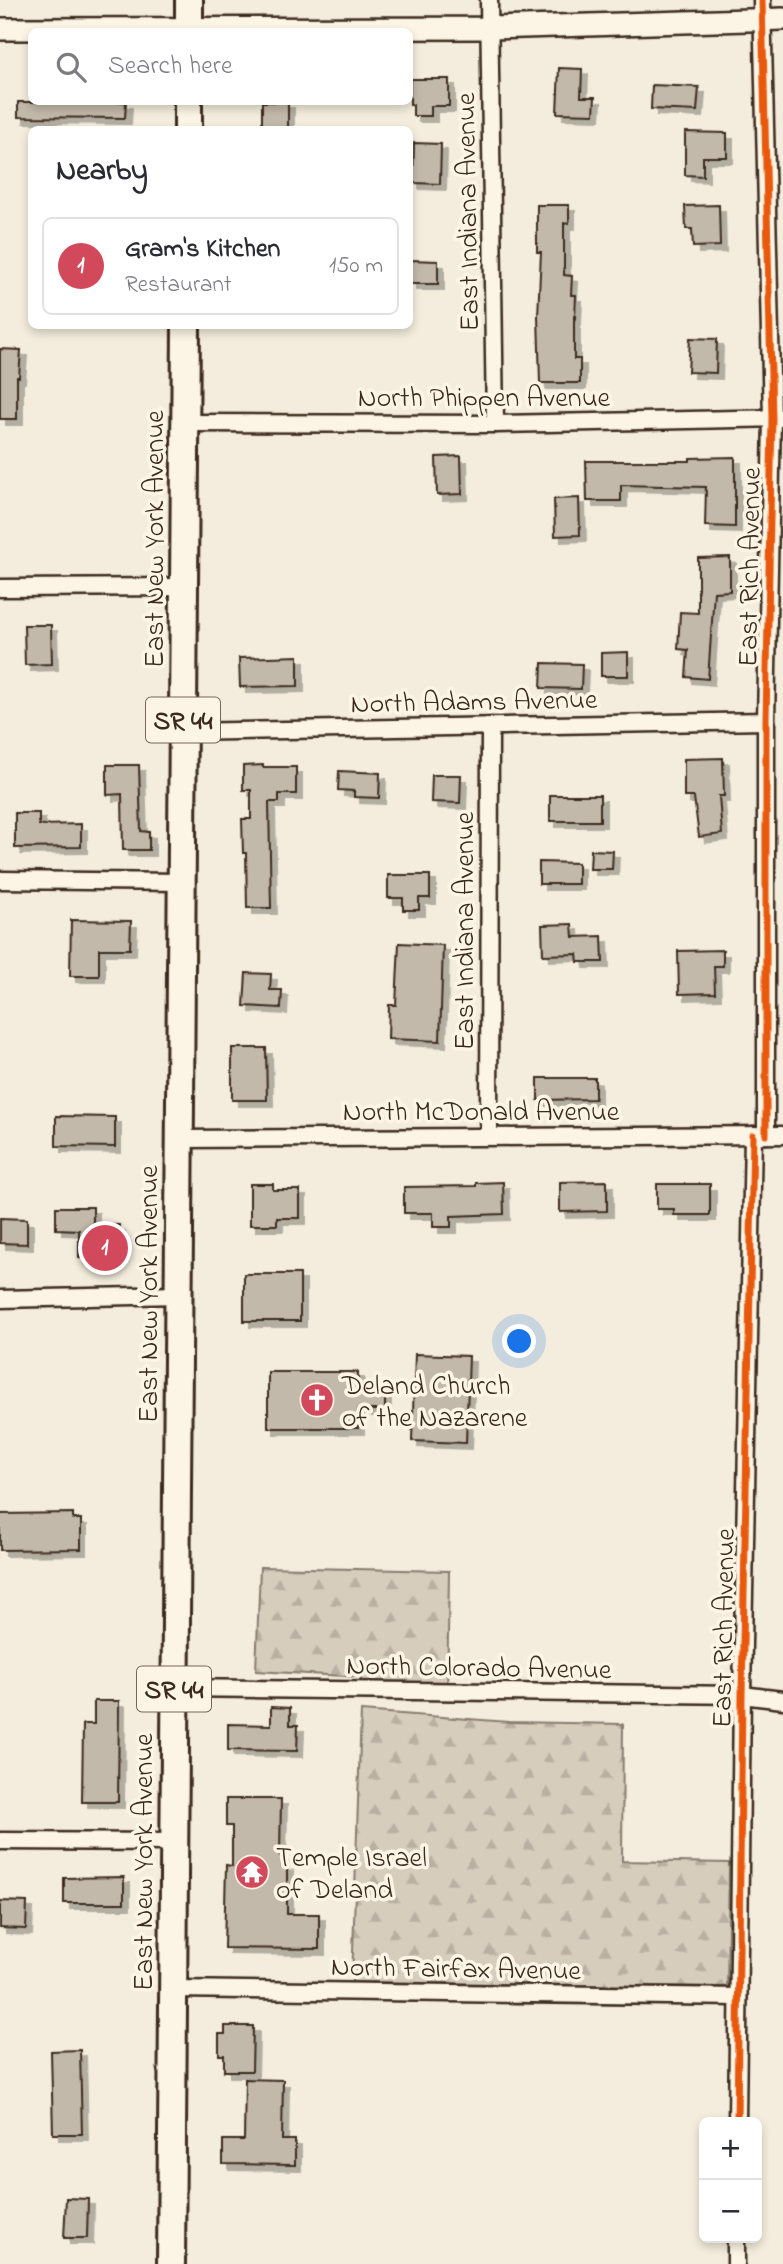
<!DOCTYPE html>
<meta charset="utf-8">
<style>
:root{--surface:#fff;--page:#f7f7f7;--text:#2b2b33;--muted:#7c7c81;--line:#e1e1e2;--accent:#d1495b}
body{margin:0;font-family:"Indie Flower",sans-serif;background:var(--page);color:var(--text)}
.controls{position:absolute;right:21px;bottom:21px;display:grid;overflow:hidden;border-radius:10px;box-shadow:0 4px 10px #0003}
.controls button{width:63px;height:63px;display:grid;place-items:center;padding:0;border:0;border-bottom:2px solid var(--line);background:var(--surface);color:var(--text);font:35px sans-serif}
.you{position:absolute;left:520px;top:1342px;width:24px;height:24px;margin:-18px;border:5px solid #fff;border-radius:50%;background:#1a73e8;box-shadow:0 0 0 10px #1a73e833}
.badge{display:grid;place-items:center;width:46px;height:46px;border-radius:50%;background:var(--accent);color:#fff;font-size:23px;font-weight:700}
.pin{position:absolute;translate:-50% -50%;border:4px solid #fff;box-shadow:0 2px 7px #0006}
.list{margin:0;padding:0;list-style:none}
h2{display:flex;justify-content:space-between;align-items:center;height:91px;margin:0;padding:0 28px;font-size:30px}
h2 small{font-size:23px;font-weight:400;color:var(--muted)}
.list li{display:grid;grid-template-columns:46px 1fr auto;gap:21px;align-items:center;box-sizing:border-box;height:98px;margin:0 14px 14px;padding:0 14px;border:2px solid var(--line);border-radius:10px}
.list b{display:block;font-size:26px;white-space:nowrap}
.list p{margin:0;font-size:23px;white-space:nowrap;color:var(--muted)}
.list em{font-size:23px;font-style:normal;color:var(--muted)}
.icon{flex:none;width:38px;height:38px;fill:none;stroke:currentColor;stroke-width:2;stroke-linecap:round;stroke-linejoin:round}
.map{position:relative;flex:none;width:783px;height:2264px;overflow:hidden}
.search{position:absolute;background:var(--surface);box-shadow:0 4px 10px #0003;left:28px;top:28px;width:385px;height:77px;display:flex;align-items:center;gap:18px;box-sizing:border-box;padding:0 24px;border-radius:10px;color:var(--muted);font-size:26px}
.panel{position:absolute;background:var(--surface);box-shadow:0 4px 10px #0003;left:28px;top:126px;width:385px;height:203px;border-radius:10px}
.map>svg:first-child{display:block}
.forest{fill:url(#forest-firs);stroke:#887c6e;stroke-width:2}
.building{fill:#c3b9aa;stroke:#3b2a1e;stroke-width:2;filter:url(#shadow)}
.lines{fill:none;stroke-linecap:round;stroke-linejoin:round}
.minor-casing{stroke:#3b2a1e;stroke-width:21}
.tertiary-casing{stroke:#3b2a1e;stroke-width:26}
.primary-casing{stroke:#3b2a1e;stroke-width:32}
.minor{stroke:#fcf5e5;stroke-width:16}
.tertiary{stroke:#fcf5e5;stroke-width:21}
.primary{stroke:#fcf5e5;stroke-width:26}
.cycleway-casing{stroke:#fcf5e5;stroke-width:11}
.cycleway{stroke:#e8590c;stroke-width:7}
.labels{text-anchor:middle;stroke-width:7;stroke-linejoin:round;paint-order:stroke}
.shield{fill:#fcf5e5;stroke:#75675a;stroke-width:2}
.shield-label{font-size:26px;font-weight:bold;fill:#3b2a1e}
.street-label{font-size:28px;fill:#3b2a1e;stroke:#fcf5e5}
.poi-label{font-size:28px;fill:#3b2a1e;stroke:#fcf5e5;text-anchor:start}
</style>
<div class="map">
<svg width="783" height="2264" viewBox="0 0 783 2264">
<defs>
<pattern id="forest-firs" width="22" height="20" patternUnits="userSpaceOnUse" patternTransform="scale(1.75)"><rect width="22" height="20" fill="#d6cdbd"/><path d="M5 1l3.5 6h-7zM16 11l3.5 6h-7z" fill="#b9b0a2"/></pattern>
<filter id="shadow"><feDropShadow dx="6" dy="6" stdDeviation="0" flood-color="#0004"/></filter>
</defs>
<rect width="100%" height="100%" fill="#f4eddd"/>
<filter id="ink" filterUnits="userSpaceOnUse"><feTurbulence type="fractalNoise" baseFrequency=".0143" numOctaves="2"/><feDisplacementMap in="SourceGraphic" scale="14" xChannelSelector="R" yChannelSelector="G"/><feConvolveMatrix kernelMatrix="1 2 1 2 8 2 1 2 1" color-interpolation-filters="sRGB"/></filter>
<g filter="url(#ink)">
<g class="forest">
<polygon points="260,1567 449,1571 447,1699 361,1692 361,1677 256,1671"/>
<polygon points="361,1711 509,1722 623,1724 622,1861 729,1863 727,1987 352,1982"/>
</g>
<g class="building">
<polygon points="559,68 582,69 581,97 595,97 594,114 557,113"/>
<polygon points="410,79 449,79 449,106 431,106 431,116 413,116 413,105 410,105"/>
<polygon points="652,85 699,87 697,111 651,109"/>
<polygon points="18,102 126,102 125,118 18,117"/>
<rect x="262" y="102" width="26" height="28"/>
<polygon points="685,132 727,133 727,157 703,157 703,176 685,175"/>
<polygon points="414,143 441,144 440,184 413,183"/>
<polygon points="537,205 569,205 569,223 564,223 564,275 572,276 571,295 576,295 575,318 574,317 574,359 580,359 580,383 540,383 538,316 541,252 537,252"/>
<polygon points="719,205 720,246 693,247 692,229 686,229 685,206"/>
<polygon points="410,260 438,261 438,284 410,284"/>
<polygon points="690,338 717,339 716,373 688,372"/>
<polygon points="0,349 21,350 19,377 17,377 17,419 0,419"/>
<polygon points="461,456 462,494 437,495 436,457"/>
<polygon points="735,457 735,527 705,526 706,487 621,485 621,501 587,501 586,461 690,461 690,458"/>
<polygon points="579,498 580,535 555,536 554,499"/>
<polygon points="730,557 730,591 714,592 708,679 686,677 688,650 678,649 680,612 698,613 698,558"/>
<polygon points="24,625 51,625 52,664 25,665"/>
<polygon points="628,652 628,676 601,676 601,653"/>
<polygon points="298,656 298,686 240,687 239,658"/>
<polygon points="542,663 582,664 581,689 541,688"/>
<polygon points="723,758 724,796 719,796 722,834 699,837 694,797 684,797 684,759"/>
<polygon points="107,765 139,765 141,831 149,832 149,850 123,850 122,794 107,795"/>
<polygon points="263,765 263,767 296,767 296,794 279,794 279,802 269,802 271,908 247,908 246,853 243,853 242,819 251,819 251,790 243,790 243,766"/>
<polygon points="339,771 380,773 379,798 354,797 354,791 338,790"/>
<polygon points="432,775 461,775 460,803 431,802"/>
<rect x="550" y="795" width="50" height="26"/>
<polygon points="15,813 39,813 39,825 81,824 81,847 15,848"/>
<polygon points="591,850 613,851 612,869 590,869"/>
<polygon points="539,862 578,863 578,884 539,884"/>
<polygon points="388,875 430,875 430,898 419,898 419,910 403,910 403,898 388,898"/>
<polygon points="71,920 131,921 130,949 99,949 99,976 70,976"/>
<polygon points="572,924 573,937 602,936 603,962 578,962 577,954 543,955 542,925"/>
<polygon points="399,943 443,945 440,1041 388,1039 389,1005 396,1005"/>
<polygon points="723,950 723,966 714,966 715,993 679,994 678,951"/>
<polygon points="246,973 271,974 270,990 282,990 281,1008 244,1006"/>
<polygon points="232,1048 266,1048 267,1100 232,1100"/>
<polygon points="538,1078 595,1078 595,1099 538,1100"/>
<polygon points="56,1116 115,1117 115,1147 56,1146"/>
<polygon points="607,1181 607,1211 560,1212 560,1182"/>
<polygon points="503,1182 504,1214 451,1216 451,1227 433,1227 433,1213 404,1213 404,1187 476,1186 476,1183"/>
<polygon points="250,1184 273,1184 273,1190 300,1190 300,1218 277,1218 277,1225 250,1225"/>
<polygon points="657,1184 710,1184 710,1215 674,1215 674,1209 657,1209"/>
<polygon points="56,1207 93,1207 93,1225 119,1225 119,1258 79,1258 79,1230 56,1229"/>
<polygon points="0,1218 27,1219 27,1244 0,1243"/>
<rect x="244" y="1274" width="56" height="47"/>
<polygon points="415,1354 469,1356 466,1443 412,1441"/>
<polygon points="268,1372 358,1372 358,1388 385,1389 385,1410 358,1410 358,1428 268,1428"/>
<polygon points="73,1513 73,1519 81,1519 81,1549 0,1550 0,1514"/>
<polygon points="94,1701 119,1701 118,1802 82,1802 83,1724 94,1724"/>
<polygon points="271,1707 290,1708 290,1725 298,1725 297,1751 228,1750 228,1724 271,1725"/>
<polygon points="226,1799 281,1799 280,1856 282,1856 282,1866 287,1865 287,1914 319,1914 319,1949 224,1948 226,1865 232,1866 232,1826 226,1826"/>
<polygon points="124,1877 124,1903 64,1903 64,1878"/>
<polygon points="0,1901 27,1902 26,1929 0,1928"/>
<polygon points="225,2026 253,2026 252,2071 224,2071 224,2055 219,2055 219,2034 225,2034"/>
<polygon points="80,2050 82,2134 53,2134 51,2051"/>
<polygon points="245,2079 283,2080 282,2140 295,2140 295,2165 223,2164 223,2140 244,2140"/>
<polygon points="66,2198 88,2199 87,2238 64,2238"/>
</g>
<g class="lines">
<g class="minor-casing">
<g id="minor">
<polyline points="489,0 495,424"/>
<polyline points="762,0 772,418 766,721 766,1135"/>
<polyline points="185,423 495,424 781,418"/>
<polyline points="0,588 184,587"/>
<polyline points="183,732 766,721"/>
<polyline points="0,880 182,882"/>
<polyline points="489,1136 490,726"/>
<polyline points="180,1139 783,1135"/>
<polyline points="0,1299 179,1295"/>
<polyline points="174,1688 742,1695 783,1700"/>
<polyline points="0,1841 174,1842"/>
<polyline points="174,1989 738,1997"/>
<polyline points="737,2122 742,1695 753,1135"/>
<polyline points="736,2264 736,2238"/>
</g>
</g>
<g class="tertiary-casing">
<polyline id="tertiary" points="0,29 490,28 783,19"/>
</g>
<g class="primary-casing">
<g id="primary">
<polyline points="189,32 189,0"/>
<polyline points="188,130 188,102"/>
<polyline points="171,2264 186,326"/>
</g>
</g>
<use href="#minor" class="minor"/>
<use href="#tertiary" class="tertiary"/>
<use href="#primary" class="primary"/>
<g class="cycleway-casing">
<g id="cycleway">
<polyline points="762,0 772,418 766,721 766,1135"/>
<polyline points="737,2122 742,1695 753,1135"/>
</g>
</g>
<use href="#cycleway" class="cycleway"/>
</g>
</g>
<defs>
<g id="church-disc" transform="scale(1.75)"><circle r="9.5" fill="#d1495b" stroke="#fcf5e5"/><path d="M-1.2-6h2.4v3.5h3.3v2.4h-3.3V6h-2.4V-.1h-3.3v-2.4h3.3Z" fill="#fff"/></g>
<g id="temple-disc" transform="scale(1.75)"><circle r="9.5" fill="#d1495b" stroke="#fcf5e5"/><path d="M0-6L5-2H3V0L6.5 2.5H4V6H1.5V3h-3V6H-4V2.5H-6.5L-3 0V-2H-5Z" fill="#fff"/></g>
</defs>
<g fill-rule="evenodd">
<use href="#church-disc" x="317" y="1400"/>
<use href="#temple-disc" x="252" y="1872"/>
</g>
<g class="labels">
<g class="shield">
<rect x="146" y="697.5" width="74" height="45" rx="5"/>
<rect x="137" y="1666.5" width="74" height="45" rx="5"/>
</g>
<g class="shield-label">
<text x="183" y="729">SR 44</text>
<text x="174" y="1698">SR 44</text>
</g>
<g class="street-label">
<text transform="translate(466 212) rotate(-91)" y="10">East Indiana Avenue</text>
<text x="484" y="406">North Phippen Avenue</text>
<text transform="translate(153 539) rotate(-90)" y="10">East New York Avenue</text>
<text transform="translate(748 567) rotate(-89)" y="10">East Rich Avenue</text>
<text transform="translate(474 700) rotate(-1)" y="10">North Adams Avenue</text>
<text transform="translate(463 931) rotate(-90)" y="10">East Indiana Avenue</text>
<text x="481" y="1120">North McDonald Avenue</text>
<text transform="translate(147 1294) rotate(-90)" y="10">East New York Avenue</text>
<text transform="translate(722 1628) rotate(-89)" y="10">East Rich Avenue</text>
<text transform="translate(479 1666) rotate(1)" y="10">North Colorado Avenue</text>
<text transform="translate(142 1862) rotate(-90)" y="10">East New York Avenue</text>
<text transform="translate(456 1967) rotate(1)" y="10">North Fairfax Avenue</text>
</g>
<g class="poi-label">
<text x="342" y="1394">Deland Church<tspan x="342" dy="32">of the Nazarene</tspan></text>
<text x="276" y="1866">Temple Israel<tspan x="276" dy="32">of Deland</tspan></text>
</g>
</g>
</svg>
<div class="controls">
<button>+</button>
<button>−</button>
</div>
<div class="you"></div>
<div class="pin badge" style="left:105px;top:1248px">1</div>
<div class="search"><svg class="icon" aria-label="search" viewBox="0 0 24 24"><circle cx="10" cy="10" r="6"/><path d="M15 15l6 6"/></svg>Search here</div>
<section class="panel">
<h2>Nearby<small></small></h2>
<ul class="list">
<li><span class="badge">1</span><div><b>Gram's Kitchen</b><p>Restaurant</p></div><em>150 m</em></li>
</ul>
</section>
</div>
